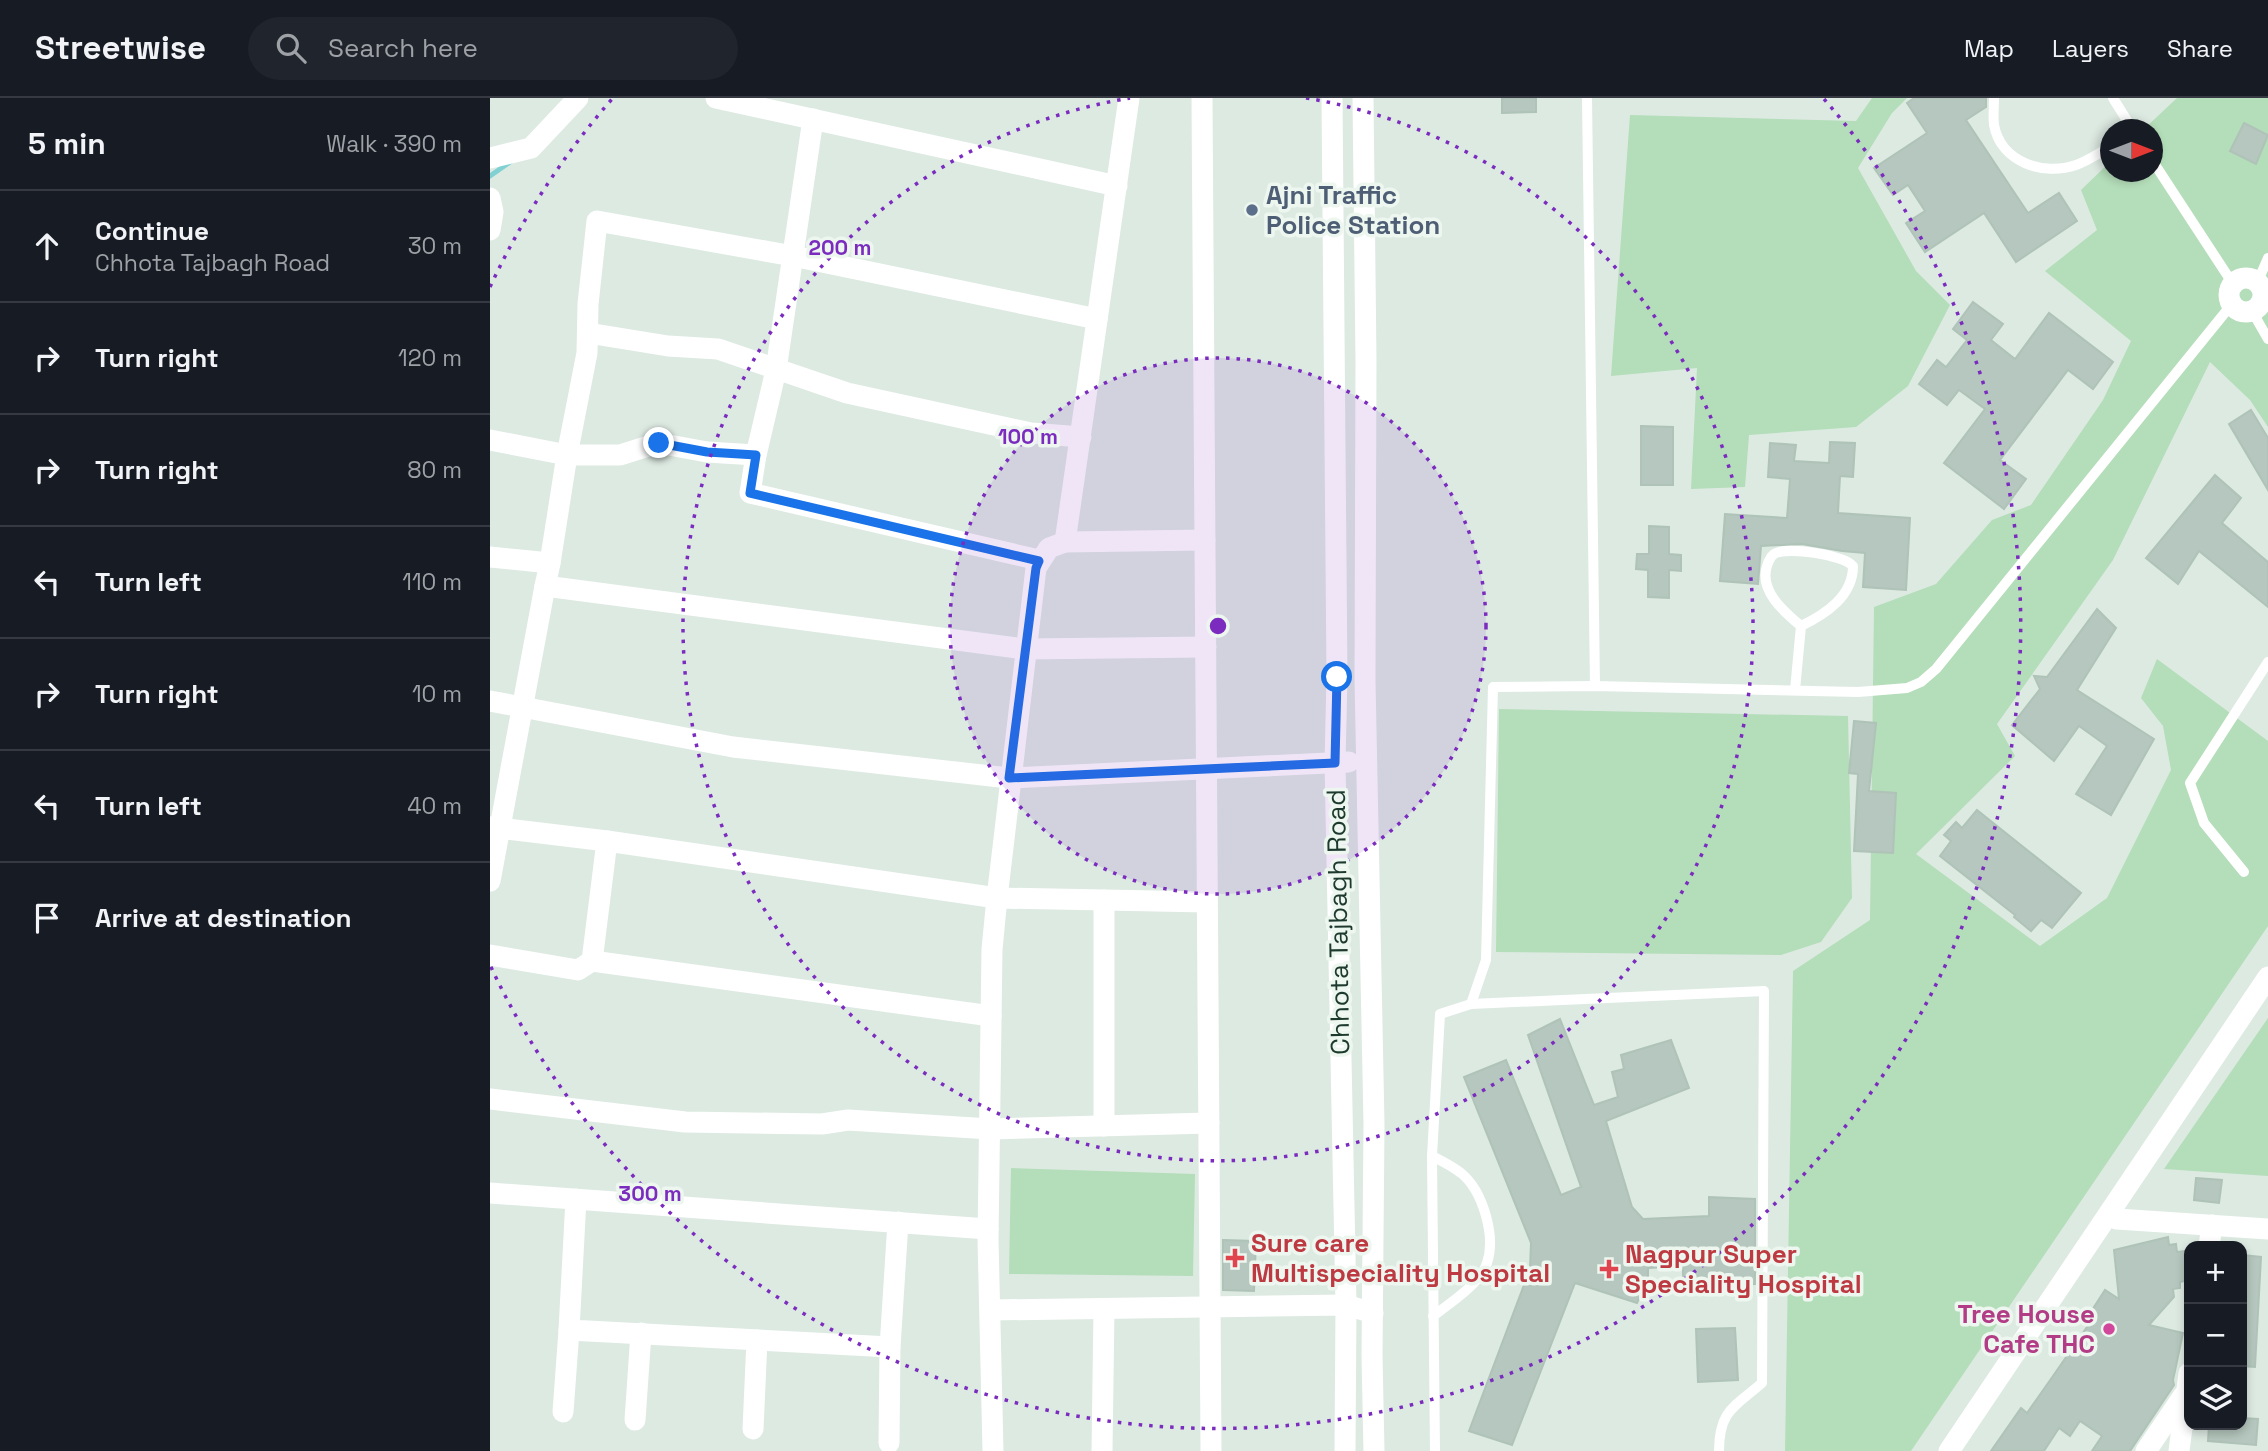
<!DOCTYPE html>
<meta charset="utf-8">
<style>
:root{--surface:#171b24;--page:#20242c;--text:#f1f3f6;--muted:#9ea1a6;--line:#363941}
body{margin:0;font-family:"Space Grotesk",sans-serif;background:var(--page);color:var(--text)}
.controls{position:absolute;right:21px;bottom:21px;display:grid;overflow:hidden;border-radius:14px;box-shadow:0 4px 10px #0003}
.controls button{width:63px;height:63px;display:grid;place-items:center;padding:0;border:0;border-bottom:2px solid var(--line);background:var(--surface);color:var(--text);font:35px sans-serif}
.compass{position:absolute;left:1610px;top:21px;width:63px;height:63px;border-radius:50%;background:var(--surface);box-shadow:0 4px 10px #0003;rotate:90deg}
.stop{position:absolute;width:21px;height:21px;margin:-16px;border:5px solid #1a73e8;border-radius:50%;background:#fff}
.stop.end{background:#1a73e8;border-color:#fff;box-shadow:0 2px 7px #0008}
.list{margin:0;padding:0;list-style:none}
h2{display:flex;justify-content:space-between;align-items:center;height:91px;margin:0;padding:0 28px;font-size:30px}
h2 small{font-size:23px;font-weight:400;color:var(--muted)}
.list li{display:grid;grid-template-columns:46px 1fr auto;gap:21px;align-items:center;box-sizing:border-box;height:112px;padding:0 28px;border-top:2px solid var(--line)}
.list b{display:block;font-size:26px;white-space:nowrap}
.list p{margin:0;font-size:23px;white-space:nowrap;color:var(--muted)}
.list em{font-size:23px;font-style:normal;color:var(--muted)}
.icon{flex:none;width:38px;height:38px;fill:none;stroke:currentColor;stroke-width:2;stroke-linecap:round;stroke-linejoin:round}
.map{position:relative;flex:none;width:1778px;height:1353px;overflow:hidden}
header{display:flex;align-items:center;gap:42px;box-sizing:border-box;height:98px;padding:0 35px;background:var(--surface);border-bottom:2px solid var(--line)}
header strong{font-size:33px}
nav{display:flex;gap:38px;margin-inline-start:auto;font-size:24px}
.search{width:490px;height:63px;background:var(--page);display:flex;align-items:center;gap:18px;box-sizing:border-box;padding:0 24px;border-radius:38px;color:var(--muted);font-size:26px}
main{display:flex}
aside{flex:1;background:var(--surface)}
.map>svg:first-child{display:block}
.green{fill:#b4ddb9}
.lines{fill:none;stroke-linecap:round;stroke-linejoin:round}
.stream{stroke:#81d1d3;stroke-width:5}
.building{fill:#b5c7be;stroke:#afc3b8;stroke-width:2}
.lane{stroke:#fff;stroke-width:10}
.street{stroke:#fff;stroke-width:21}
.secondary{stroke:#fff;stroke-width:21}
.route{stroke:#1a73e8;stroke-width:9}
.ring{fill:none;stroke:#7b2cbf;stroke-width:3.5;stroke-dasharray:3.5 7}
.service-dot{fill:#5c6f8a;stroke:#edf7f0;stroke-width:2.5}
.health-dot{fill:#e0444e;stroke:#edf7f0;stroke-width:2.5}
.hotel-dot{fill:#d1479c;stroke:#edf7f0;stroke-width:2.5}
.labels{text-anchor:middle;stroke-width:7;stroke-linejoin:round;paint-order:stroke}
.service-label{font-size:26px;font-weight:bold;fill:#4e5e75;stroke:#edf7f0;text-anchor:start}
.street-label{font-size:26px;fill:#1e3a2e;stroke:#edf7f0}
.health-label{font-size:26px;font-weight:bold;fill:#be3a42;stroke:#edf7f0;text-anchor:start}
.hotel-label{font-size:26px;font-weight:bold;fill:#b23c85;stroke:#edf7f0;text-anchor:end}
.centre{fill:#7b2cbf;stroke:#edf7f0;stroke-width:3.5}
.ring-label{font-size:21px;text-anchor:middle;font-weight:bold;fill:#7b2cbf;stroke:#edf7f0;stroke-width:7;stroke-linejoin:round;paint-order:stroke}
</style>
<header>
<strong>Streetwise</strong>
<div class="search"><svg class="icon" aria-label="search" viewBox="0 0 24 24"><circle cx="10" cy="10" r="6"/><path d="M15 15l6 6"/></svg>Search here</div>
<nav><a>Map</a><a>Layers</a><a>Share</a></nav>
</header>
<main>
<aside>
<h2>5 min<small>Walk · 390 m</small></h2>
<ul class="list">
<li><svg class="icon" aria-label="ahead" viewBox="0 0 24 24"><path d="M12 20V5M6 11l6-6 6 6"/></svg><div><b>Continue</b><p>Chhota Tajbagh Road</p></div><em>30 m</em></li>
<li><svg class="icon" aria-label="right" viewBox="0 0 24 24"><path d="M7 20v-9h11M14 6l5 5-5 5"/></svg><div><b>Turn right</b></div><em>120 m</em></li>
<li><svg class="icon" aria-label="right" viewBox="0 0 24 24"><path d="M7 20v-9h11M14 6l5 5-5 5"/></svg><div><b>Turn right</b></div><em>80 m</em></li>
<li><svg class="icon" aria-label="left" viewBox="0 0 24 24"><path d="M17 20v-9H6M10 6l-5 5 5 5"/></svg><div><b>Turn left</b></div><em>110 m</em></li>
<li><svg class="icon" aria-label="right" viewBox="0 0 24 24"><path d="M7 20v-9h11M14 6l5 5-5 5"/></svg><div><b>Turn right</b></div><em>10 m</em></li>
<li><svg class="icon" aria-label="left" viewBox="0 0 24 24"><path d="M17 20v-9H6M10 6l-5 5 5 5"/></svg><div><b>Turn left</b></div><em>40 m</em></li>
<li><svg class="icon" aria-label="arrive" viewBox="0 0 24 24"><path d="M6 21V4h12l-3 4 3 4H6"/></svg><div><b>Arrive at destination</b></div></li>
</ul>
</aside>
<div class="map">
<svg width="1778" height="1353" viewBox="0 0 1778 1353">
<rect width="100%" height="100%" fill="#ddeae2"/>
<g class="green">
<polygon points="1382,0 1417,0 1402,15 1368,70 1426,173 1460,207 1418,288 1366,329 1259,337 1255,389 1201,391 1207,270 1121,278 1140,17 1366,23"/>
<polygon points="1687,0 1778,0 1778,329 1760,302 1720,264 1623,462 1507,626 1525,658 1426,756 1550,848 1617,800 1681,672 1673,628 1651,600 1667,561 1778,643 1778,828 1421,1353 1295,1353 1303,873 1380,822 1384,509 1446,486 1502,422 1541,407 1613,302 1641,243 1555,173 1607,132 1591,92 1620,64 1620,74 1662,74 1662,32 1654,31"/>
<polygon points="1009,611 1358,618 1362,800 1331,844 1291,857 1006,854"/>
<polygon points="1778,920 1778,1078 1674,1071"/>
<polygon points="521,1070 705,1076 703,1178 519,1176"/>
</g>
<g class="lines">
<polyline class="stream" points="0,78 20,64"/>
</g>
<g class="building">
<polygon points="1012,0 1046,0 1046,14 1012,15"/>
<polygon points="1424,0 1496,0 1496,9 1476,22 1538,115 1569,95 1587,123 1526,164 1494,115 1435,154 1416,125 1435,113 1418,87 1403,97 1384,70 1437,35 1417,5"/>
<polygon points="1754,25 1778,37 1766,66 1740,53"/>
<polygon points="1483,204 1513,226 1501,242 1525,261 1559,215 1623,264 1603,291 1578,272 1510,362 1536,381 1514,411 1454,365 1495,311 1469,292 1457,307 1429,286 1447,262 1456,269 1477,242 1463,231"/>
<polygon points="1761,312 1778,340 1778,392 1739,326"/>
<polygon points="1151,328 1183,329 1183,387 1151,387"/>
<polygon points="1340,344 1365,345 1363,379 1350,378 1348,415 1420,420 1416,492 1373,489 1375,455 1352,453 1312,446 1271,448 1268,486 1230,483 1235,416 1297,420 1300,381 1278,379 1280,345 1306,347 1304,363 1339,365"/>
<polygon points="1725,377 1751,400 1732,425 1778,464 1778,509 1709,453 1688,486 1656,460"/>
<polygon points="1159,428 1179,429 1179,456 1191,457 1191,473 1179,472 1179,500 1158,499 1158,472 1146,471 1147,456 1159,456"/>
<polygon points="1607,511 1626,530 1587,592 1664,641 1621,717 1586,696 1617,648 1589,628 1564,663 1522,627 1550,591 1544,578 1557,579"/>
<polygon points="1364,623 1386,625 1379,693 1406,695 1403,755 1364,753 1368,676 1359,675"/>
<polygon points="1487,712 1591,795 1562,830 1551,822 1541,833 1524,819 1525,817 1450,758 1461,743 1454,737 1466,724 1472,730"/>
<polygon points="1070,921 1104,1007 1128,999 1122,974 1134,971 1131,957 1181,942 1199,990 1116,1023 1142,1109 1153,1121 1219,1118 1219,1099 1265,1101 1265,1186 1193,1189 1193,1168 1158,1170 1158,1181 1147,1205 1085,1185 1022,1347 979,1333 1040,1171 1041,1145 974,979 1016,962 1071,1097 1091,1089 1038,937"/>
<polygon points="1706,1080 1732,1082 1729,1105 1704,1102"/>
<polygon points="1678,1139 1679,1147 1686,1146 1687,1154 1695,1153 1699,1182 1690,1184 1690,1190 1683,1191 1684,1199 1659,1227 1693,1235 1683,1282 1684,1287 1640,1353 1602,1353 1612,1338 1590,1323 1580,1338 1569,1330 1554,1353 1501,1353 1531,1310 1537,1315 1563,1278 1599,1226 1595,1223 1615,1192 1629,1201 1624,1152"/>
<polygon points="733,1142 766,1143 764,1193 733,1192"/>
<polygon points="1752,1157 1771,1159 1765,1269 1752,1268"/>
<polygon points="1245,1230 1248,1282 1208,1284 1206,1231"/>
<polygon points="1752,1320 1768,1321 1766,1347 1718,1343 1719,1327 1752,1327"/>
</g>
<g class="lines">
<g class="lane">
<polyline points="1097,0 1105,588"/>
<path d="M1504,0C1504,8 1503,19 1504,27C1511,65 1554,78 1586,67C1598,63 1609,55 1620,49"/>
<polyline points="1623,0 1643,32"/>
<polyline points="1662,62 1743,186"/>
<polyline points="1767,185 1778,160"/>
<polyline points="1762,213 1778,241"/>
<path d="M1305,592L1311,528C1336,516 1363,498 1363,468C1353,457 1297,448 1284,456C1280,459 1280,460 1278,465C1267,491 1293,513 1311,528"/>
<polyline points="1754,774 1714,725 1700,685 1778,564"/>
<polyline points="981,906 996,862 1003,589 1105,588 1368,594 1417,590 1431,584 1446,571 1742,206"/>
<path d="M942,1058C952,1063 962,1068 971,1075C993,1093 1006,1138 997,1165C991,1185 959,1206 943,1218"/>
<path d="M945,1353L942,1058L950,916L981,906L1274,893L1272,1285C1244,1309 1229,1313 1229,1353"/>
</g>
<g class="street">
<polyline points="226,0 627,88"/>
<polyline points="323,21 286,272 266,357 260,395 549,462"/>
<polyline points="0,60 41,50 88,0"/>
<polyline points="0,100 3,114 0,132"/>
<circle cx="1756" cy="197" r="17"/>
<polyline points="98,235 178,248 228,251 357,295 541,335 591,339"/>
<polyline points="0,342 77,357 60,465"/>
<polyline points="266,357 217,354 168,345 130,357 77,357 97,255 98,206 107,123 303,158 607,221"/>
<polyline points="575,444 715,442"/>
<polyline points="0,729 117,743"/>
<polyline points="614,802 614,1028"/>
<polyline points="0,857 88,872 102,863"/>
<polyline points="501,918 102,863 117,743 507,800 717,804"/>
<polyline points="0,1001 195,1024 332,1026 358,1022 500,1031 719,1025"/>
<polyline points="0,1095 498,1131"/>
<polyline points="86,1101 79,1232 400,1249 408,1124"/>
<polyline points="1627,1121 1778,1131"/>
<polyline points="1719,1148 1722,1127"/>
<polyline points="501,1212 856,1207 883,1215"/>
<polyline points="73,1314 79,1232"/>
<polyline points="145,1322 151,1235"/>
<polyline points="263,1331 267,1242"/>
<polyline points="399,1345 400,1249"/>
<polyline points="612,1353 614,1211"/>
<polyline points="1656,1353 1694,1297"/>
<polyline points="1689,1353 1699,1275"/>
</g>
<g class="secondary">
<polyline points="712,0 721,1353"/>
<polyline points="842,0 847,579 845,665 856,1207 855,1353"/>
<polyline points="873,0 876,263 875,582 884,1026 882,1258 884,1353"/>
<polyline points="0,459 60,465 55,488 535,551 716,549"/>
<polyline points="0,603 243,649 519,680 859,664"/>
<polyline points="0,783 55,488"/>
<polyline points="503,1353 498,1141 502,851 507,800 546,470 559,450 575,444 639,0"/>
<polyline points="1459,1353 1778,879"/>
</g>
</g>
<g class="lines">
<polyline class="route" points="169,345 217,354 266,357 260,395 549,463 546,470 519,680 845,665 847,579"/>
</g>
<circle cx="728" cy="528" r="268" fill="#7b2cbf" fill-opacity=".12"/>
<g class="ring">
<circle cx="728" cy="528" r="268"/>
<path d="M816 0A535 535 0 1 1 640 0"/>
<path d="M0 189A803 803 0 0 1 122 1M1334 1A803 803 0 1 1 0 867"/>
</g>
<circle class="service-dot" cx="762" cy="112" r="7"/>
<g class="health-dot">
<path d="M741.5 1149.5h7v7h7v7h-7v7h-7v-7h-7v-7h7z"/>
<path d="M1115.5 1160.5h7v7h7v7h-7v7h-7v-7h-7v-7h7z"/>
</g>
<circle class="hotel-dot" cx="1619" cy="1231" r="7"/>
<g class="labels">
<g class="service-label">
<text x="776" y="106">Ajni Traffic<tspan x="776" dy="30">Police Station</tspan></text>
</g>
<g class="street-label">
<text transform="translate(848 824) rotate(-91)" y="9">Chhota Tajbagh Road</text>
</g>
<g class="health-label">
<text x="761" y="1154">Sure care<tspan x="761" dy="30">Multispeciality Hospital</tspan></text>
<text x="1135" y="1165">Nagpur Super<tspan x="1135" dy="30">Speciality Hospital</tspan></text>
</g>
<g class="hotel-label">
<text x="1605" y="1225">Tree House<tspan x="1605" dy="30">Cafe THC</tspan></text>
</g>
</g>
<circle cx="728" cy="528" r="10" class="centre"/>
<g class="ring-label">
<text x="350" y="157">200 m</text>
<text x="538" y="346">100 m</text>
<text x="160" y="1103">300 m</text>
</g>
</svg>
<div class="controls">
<button>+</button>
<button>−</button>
<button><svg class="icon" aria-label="layers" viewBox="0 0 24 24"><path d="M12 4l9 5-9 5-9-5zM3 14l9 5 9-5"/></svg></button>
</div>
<svg class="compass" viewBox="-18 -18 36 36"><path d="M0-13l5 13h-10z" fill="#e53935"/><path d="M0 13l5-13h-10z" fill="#9ea1a6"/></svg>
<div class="stop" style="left:847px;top:579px"></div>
<div class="stop end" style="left:169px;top:345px"></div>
</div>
</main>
